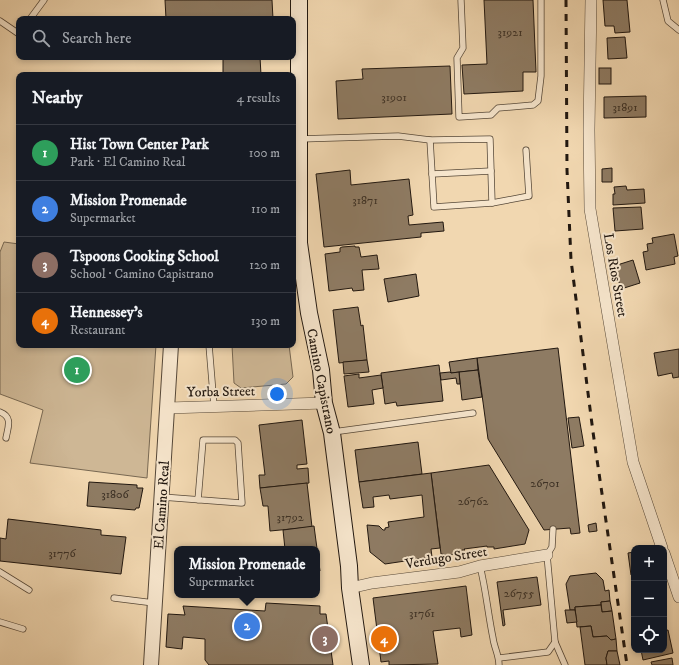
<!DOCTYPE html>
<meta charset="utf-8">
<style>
:root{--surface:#171b24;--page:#242831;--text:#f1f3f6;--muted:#9ea1a6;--line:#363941;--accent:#d93025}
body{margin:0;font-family:"IM FELL DW Pica",serif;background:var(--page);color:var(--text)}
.controls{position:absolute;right:12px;bottom:12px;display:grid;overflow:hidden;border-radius:8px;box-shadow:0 2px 6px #0003}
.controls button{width:36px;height:36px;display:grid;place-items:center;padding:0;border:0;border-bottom:1px solid var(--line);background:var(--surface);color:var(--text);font:20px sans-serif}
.you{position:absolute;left:277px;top:394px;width:14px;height:14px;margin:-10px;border:3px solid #fff;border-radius:50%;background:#1a73e8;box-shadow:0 0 0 6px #1a73e833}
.badge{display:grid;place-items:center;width:26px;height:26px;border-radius:50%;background:var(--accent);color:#fff;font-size:13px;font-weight:700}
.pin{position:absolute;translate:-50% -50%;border:2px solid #fff;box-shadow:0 1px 4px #0006}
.popup{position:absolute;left:174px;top:546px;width:146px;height:52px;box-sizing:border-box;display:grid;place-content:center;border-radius:8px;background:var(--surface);filter:drop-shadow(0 1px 3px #0005);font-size:13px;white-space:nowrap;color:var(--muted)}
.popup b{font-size:15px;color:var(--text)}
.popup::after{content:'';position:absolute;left:50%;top:100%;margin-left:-8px;border:8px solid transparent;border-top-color:var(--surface)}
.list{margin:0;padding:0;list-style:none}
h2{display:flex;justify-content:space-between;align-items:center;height:52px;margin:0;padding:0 16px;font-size:17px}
h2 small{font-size:13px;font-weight:400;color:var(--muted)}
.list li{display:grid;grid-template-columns:26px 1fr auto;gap:12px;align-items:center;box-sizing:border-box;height:56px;padding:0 16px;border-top:1px solid var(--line)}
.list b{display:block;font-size:15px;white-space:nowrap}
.list p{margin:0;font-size:13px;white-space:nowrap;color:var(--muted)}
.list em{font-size:13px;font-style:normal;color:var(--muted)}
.icon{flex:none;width:22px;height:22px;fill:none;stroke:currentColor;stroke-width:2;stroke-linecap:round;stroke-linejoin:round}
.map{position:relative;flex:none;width:679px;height:665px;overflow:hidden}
.search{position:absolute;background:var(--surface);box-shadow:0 2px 6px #0003;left:16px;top:16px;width:280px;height:44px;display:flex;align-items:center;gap:10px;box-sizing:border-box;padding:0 14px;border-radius:8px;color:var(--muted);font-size:15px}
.panel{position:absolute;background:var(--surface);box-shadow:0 2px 6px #0003;left:16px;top:72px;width:280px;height:276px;border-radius:8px}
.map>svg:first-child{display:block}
.green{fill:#ceb795;stroke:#786852}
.building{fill:#8e7b63;stroke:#221810}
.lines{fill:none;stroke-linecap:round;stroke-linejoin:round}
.service-casing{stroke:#564838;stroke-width:7}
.minor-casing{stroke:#564838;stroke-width:12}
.tertiary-casing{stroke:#564838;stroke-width:16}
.secondary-casing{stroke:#221810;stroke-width:18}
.service{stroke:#f6e5cc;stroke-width:5.5}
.minor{stroke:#f6e5cc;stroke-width:11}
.tertiary{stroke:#f6e5cc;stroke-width:14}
.secondary{stroke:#f6e5cc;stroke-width:16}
.rail{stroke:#221810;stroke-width:3;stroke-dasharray:7 7;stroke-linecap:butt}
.labels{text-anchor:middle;stroke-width:4;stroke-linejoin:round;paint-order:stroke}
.number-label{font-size:12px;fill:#3d3125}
.street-label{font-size:14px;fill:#221810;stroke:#f6e5cc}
</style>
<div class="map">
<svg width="679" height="665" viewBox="0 0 679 665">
<rect width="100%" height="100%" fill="#f1d7b0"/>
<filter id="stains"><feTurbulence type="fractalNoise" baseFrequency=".005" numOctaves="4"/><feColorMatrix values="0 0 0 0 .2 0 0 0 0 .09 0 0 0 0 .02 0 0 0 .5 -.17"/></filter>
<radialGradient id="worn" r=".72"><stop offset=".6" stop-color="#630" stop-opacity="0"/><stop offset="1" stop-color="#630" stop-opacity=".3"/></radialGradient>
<g class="green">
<polygon points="4,242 19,244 19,345 156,345 147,478 30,463 43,410 0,394 0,252"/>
<polygon points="232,345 289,345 293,377 286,384 241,388 234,383"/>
</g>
<g class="building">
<polygon points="165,0 272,0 273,19 166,19"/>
<polygon points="484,0 533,0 536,72 523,72 523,91 464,94 462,65 487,64"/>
<polygon points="603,0 627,0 630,32 615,33 614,26 605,26"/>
<polygon points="625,37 627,58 608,59 607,38"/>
<polygon points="223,57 260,57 261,75 223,75"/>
<polygon points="450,66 452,114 338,119 336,81 363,79 362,69"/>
<rect x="599" y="68" width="12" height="16"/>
<polygon points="646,96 646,117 604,118 604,97"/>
<polygon points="612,168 612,182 602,182 602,169"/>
<polygon points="350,170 351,185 409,179 413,215 408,216 409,225 443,222 444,231 421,233 421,237 324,247 316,174"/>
<polygon points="626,186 627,190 644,189 645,203 613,205 613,194 615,194 614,187"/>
<polygon points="641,207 643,229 615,231 613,208"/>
<polygon points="674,234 678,256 674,257 675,264 646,270 643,252 648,251 647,244 653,243 652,238"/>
<polygon points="355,246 355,247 359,247 361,257 377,255 379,269 362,270 364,290 353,291 352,288 329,291 325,254 340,252 340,248 342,247"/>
<polygon points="633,260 640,283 621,289 614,266"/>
<polygon points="416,274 419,296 388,302 384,279"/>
<polygon points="358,307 361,326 363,325 367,360 339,363 333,310"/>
<polygon points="558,348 580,533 571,534 570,528 544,530 488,439 477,358"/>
<polygon points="679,349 679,377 673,378 672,373 658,376 654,353"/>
<polygon points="477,358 478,370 451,373 449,362"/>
<polygon points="367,360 369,372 344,374 343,362"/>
<polygon points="439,365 443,401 397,406 396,402 385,404 381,373"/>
<polygon points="478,370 482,397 462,400 459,372"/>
<polygon points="450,372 451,373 459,372 460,384 457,384 456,378 441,380 440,373"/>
<polygon points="359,374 359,378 381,375 383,388 372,390 374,404 348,407 344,376"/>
<polygon points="579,417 584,446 572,448 568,418"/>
<polygon points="302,420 307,464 297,465 297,469 308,468 309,483 260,488 259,475 265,475 259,425"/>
<polygon points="418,442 422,474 359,482 355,450"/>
<polygon points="489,465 529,530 525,544 494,549 494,547 487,547 487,546 464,549 465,550 462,550 462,552 459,552 459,554 447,555 441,554 431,473"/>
<polygon points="431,473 440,548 431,549 432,557 385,564 370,552 367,525 379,526 383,530 385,530 385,528 389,527 388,522 424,517 422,495 390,499 389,495 373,497 374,507 363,508 359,482"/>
<polygon points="89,482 137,485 137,488 143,488 139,508 136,508 135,510 87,506"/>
<polygon points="307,483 312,527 270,531 268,506 263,506 260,488"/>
<polygon points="8,519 101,530 101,535 126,537 121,574 0,561 0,538 6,539"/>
<polygon points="596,523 597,531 589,532 588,525"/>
<polygon points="314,526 320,571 317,571 317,549 285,549 283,530"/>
<polygon points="634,552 634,574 631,575 628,553"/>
<polygon points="596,573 603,580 605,591 609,590 610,601 601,602 601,605 575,607 575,610 570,610 566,584 570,576"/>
<polygon points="537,577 541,605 503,610 505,625 503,626 497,582"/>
<polygon points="466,586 472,635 461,637 460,628 433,631 438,664 389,665 389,661 381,662 373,598"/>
<polygon points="610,601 612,611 602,612 601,602"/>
<polygon points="266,603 320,606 320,614 326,614 333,665 209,665 205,660 205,639 183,637 182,649 166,647 168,614 185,615 183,606 265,611"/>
<polygon points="601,605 602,612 612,611 616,639 611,640 607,636 593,637 591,626 577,627 575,607"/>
<polygon points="565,610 575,610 577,622 567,623"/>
<polygon points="591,626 593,637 607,636 611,640 616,639 617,651 608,651 606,658 607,665 585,665 580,627"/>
<polygon points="668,630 673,653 643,660 641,650 664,650 664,631"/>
<polygon points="608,651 617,651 620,665 607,665 606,658"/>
<polygon points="672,658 673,665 652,665 651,662"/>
</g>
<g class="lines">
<g class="service-casing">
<g id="service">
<polyline points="461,0 463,48 457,58 459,117 491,115 498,108 533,105 538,101 541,76 541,0"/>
<polyline points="663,0 668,21 679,30"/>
<polyline points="30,19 44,0"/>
<polyline points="0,21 19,34"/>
<polyline points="299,139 398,136 430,140 490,139 492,203"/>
<polyline points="430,140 434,207 492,203 529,196 526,150"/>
<polyline points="432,174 491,171"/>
<polyline points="209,345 214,406"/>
<path d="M0,412C13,417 8,427 6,438"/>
<polyline points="333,432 473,413"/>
<polyline points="162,497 241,503 242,503 238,443 235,440 203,440 198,500"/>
<polyline points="553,529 552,547 547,555 555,642 565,665"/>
<path d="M480,566C486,590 488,614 493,638C494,647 499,655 499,665"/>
<polyline points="0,572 29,590"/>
<polyline points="114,598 154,603"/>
<polyline points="0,622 23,629"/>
<polyline points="499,658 548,652 555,642"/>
</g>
</g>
<g class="minor-casing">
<g id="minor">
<polyline points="591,0 589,130 590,209 633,462 662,548"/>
<polyline points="168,408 324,403"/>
<polyline points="664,553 679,597"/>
<polyline points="350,588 372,583 459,572 480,566 547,555"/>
</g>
</g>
<g class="tertiary-casing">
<polyline id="tertiary" points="151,665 171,345"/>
</g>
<g class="secondary-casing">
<polyline id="secondary" points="299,0 299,243 309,313 321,370 324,403 332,433 349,566 350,588 361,665"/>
</g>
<use href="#service" class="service"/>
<use href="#minor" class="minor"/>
<use href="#tertiary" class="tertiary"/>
<use href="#secondary" class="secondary"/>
<polyline class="rail" points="566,0 567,170 571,260 593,432 627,665"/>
</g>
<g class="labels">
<g class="number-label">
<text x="510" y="36">31921</text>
<text x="394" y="101">31901</text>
<text x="625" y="111">31891</text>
<text x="365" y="204">31871</text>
<text x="545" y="487">26701</text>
<text x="115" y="498">31806</text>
<text x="473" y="505">26762</text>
<text x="290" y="521">31792</text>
<text x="62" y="557">31776</text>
<text x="519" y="597">26755</text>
<text x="422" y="617">31761</text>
</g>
<g class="street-label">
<text transform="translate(616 275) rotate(80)" y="5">Los Rios Street</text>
<text transform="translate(322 381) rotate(79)" y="5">Camino Capistrano</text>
<text transform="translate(221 391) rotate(-1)" y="5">Yorba Street</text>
<text transform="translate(161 505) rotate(-86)" y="5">El Camino Real</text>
<text transform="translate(446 557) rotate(-9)" y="5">Verdugo Street</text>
</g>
</g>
<rect width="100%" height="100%" filter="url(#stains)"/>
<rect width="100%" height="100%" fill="url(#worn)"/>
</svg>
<div class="controls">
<button>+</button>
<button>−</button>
<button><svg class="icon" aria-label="locate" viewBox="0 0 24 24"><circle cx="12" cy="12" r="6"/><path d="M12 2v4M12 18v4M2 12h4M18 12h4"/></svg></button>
</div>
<div class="you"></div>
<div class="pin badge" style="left:77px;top:370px;background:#2e9e5b">1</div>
<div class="pin badge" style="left:247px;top:626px;background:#3f7fe0">2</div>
<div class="popup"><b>Mission Promenade</b>Supermarket</div>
<div class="pin badge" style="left:325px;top:639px;background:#8d6e63">3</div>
<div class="pin badge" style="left:384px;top:639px;background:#e8710a">4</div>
<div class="search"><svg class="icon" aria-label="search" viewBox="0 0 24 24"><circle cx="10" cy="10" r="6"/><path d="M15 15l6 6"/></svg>Search here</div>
<section class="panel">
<h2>Nearby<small>4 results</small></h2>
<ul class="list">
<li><span class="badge" style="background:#2e9e5b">1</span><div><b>Hist Town Center Park</b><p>Park · El Camino Real</p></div><em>100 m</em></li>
<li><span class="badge" style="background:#3f7fe0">2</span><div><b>Mission Promenade</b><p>Supermarket</p></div><em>110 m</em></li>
<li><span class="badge" style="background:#8d6e63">3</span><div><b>Tspoons Cooking School</b><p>School · Camino Capistrano</p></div><em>120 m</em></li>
<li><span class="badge" style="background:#e8710a">4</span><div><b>Hennessey's</b><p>Restaurant</p></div><em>130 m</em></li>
</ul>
</section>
</div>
